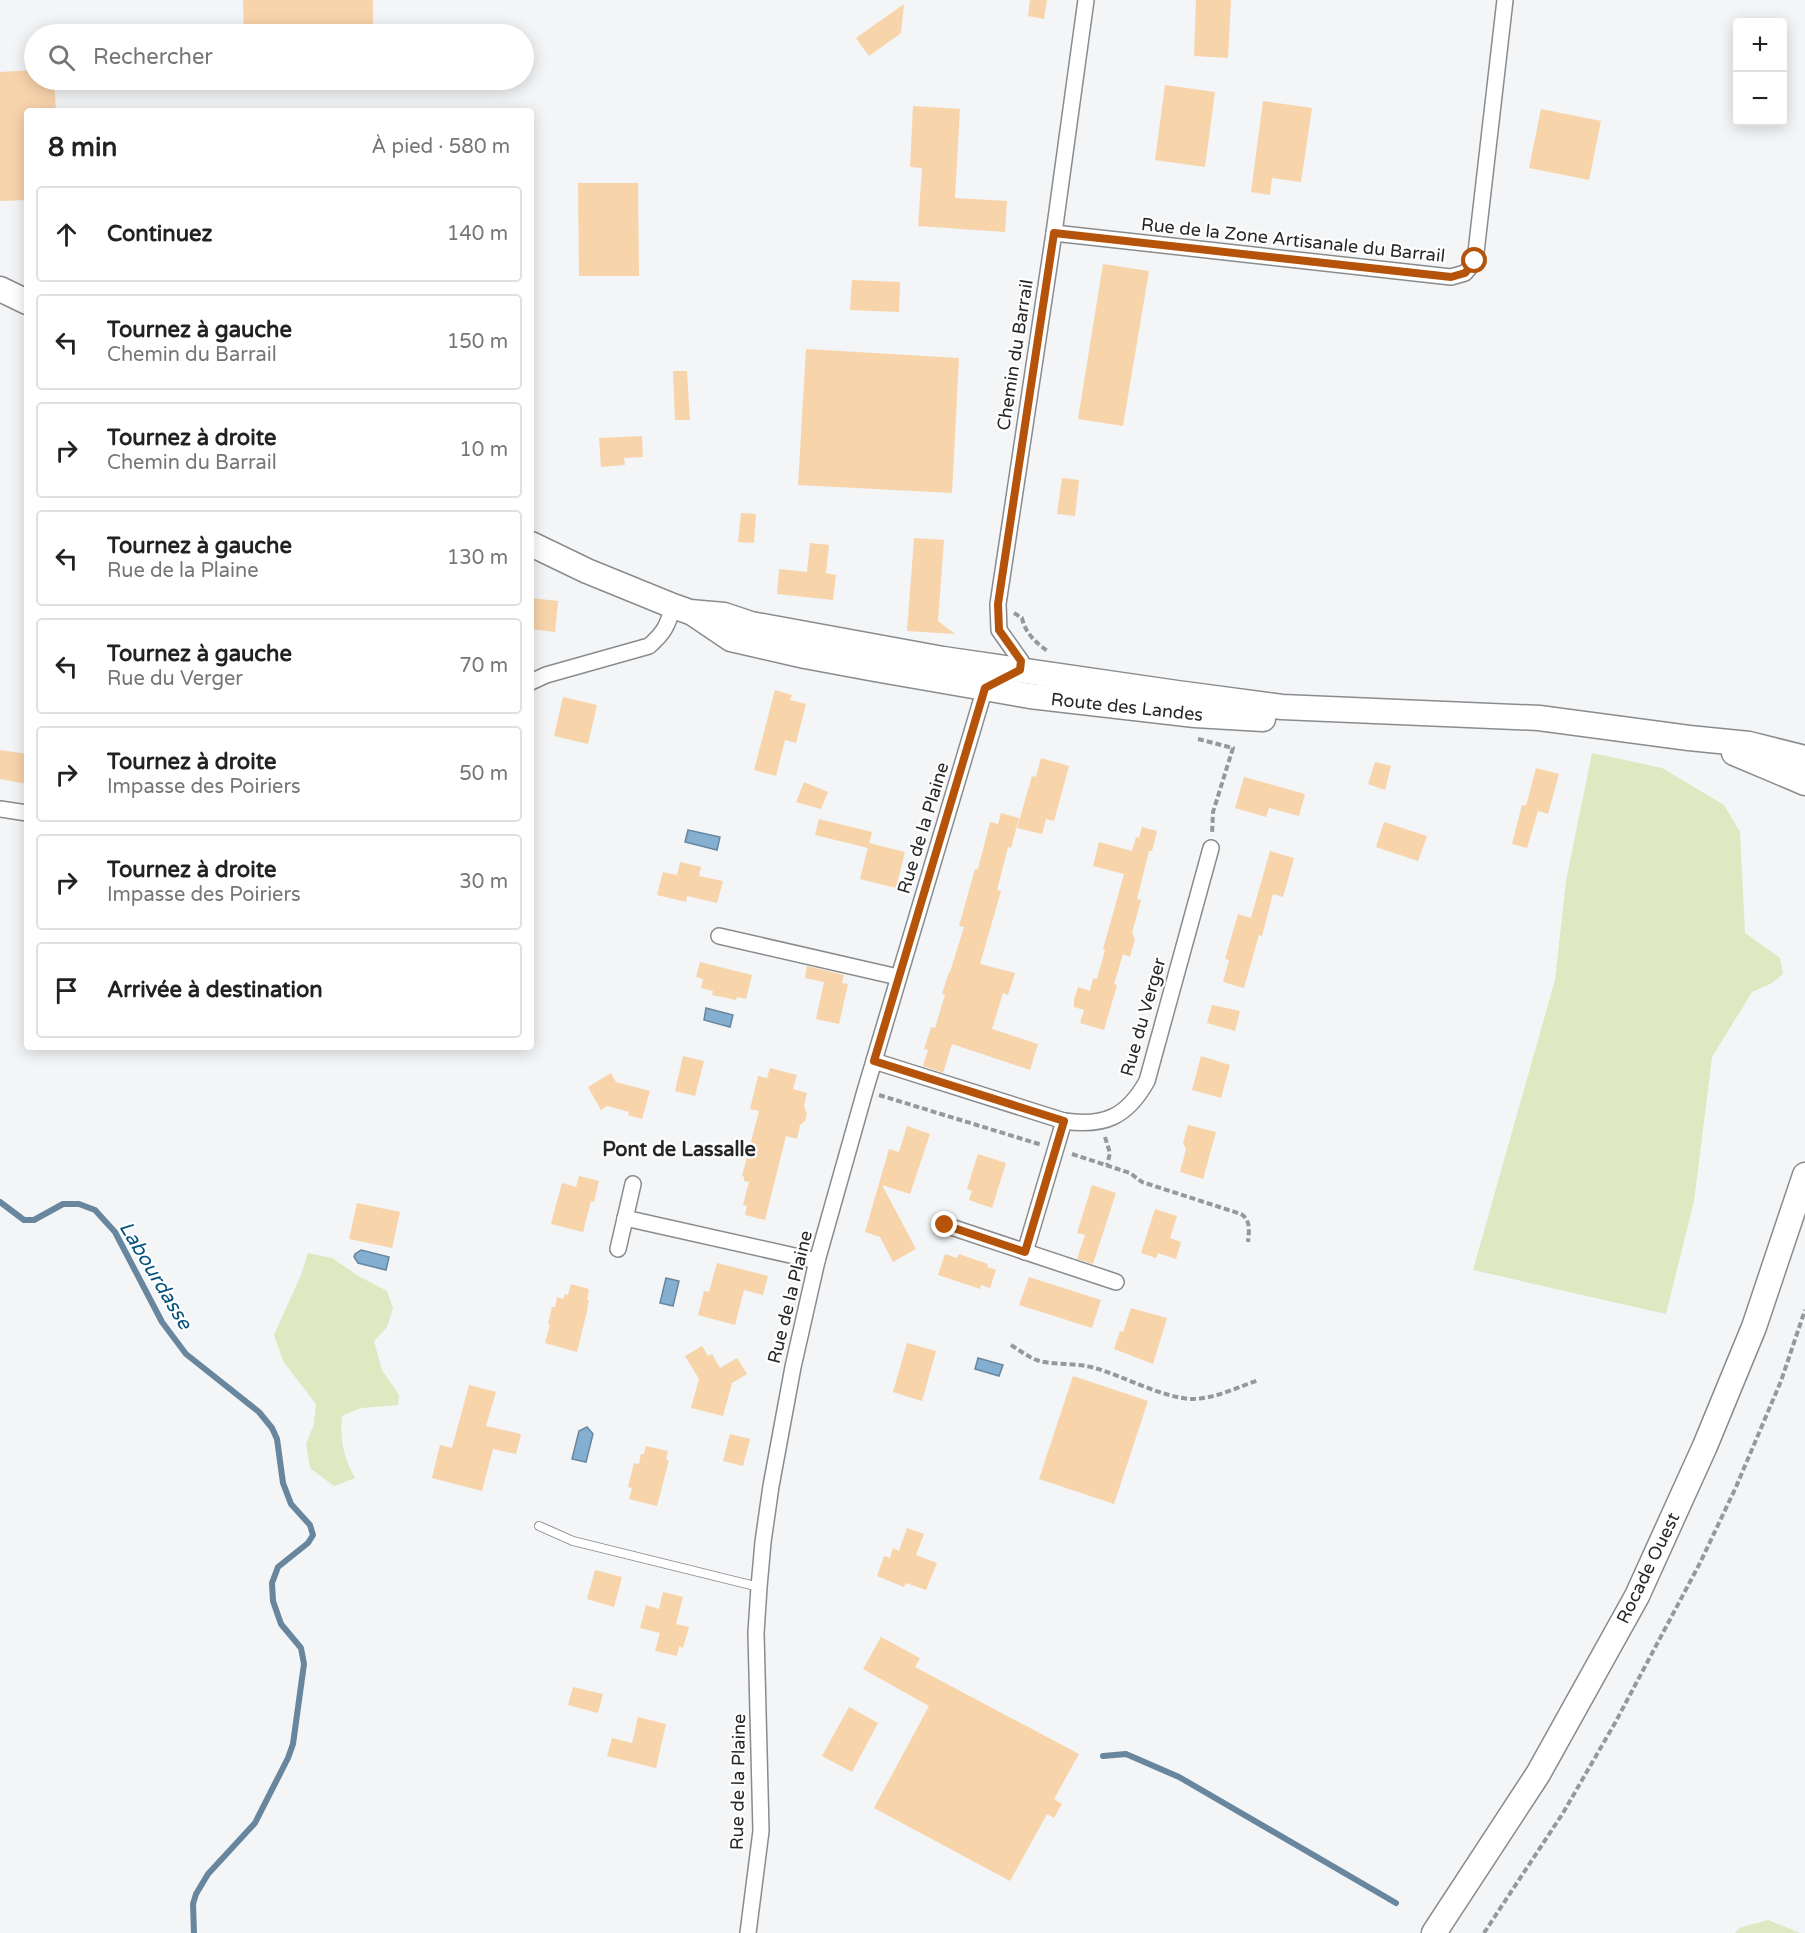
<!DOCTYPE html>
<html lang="fr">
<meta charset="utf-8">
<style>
:root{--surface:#fff;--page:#f2f2f2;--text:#222;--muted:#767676;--line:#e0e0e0}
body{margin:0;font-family:"Varela Round",sans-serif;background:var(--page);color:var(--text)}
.controls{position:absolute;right:18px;top:18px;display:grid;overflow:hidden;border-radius:6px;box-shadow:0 3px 15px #0003}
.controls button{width:54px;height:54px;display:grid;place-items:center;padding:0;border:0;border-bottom:2px solid var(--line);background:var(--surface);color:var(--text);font:30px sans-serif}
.stop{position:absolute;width:18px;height:18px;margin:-14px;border:4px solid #b45309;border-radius:50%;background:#fff}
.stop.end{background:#b45309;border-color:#fff;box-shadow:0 2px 6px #0008}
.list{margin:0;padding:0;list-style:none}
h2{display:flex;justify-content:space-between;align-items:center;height:78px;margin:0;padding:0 24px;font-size:26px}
h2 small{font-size:20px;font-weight:400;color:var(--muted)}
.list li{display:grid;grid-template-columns:39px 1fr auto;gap:18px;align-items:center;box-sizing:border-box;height:96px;margin:0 12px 12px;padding:0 12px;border:2px solid var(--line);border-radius:6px}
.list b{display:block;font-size:22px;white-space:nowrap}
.list p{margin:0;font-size:20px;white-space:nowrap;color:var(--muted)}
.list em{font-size:20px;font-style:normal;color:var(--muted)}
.icon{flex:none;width:33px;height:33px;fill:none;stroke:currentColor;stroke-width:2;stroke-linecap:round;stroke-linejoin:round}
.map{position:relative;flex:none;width:1805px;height:1933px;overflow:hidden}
.search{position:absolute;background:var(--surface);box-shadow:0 3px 15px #0003;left:24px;top:24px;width:510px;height:66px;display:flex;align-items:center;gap:15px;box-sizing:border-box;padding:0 21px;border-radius:33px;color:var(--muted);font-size:22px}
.panel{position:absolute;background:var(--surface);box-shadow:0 3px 15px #0003;left:24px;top:108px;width:510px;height:942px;border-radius:6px}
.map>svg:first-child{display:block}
.green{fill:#dfe8c1}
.water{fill:#84afd1;stroke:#68869e;stroke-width:1.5}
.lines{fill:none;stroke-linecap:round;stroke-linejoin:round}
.stream{stroke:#68869e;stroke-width:6}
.building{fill:#f8d4ab}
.service-casing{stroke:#8a8b8d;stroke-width:10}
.minor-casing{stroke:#8a8b8d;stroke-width:18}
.primary-casing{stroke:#8a8b8d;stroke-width:27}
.path{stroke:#97989a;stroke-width:4;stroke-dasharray:6 3;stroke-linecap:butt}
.service{stroke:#fff;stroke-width:8}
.minor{stroke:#fff;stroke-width:15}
.primary{stroke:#fff;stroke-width:24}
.route{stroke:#b45309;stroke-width:8}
.labels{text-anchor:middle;stroke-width:4.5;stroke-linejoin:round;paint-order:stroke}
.street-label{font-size:18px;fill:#262728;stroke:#fff}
.neighbourhood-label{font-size:20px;font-weight:bold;fill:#262728;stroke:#fff}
.water-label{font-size:20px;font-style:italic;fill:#03527d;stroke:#fff}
</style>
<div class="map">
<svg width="1805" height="1933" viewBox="0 0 1805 1933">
<rect width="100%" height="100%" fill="#f3f5f7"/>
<g class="green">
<polygon points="1592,753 1662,768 1724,805 1740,832 1745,933 1780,958 1783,974 1772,983 1752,992 1712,1057 1694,1201 1666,1314 1473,1270 1555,980 1566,881"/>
<path d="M308,1253L332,1258L360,1277L387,1291L393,1308L387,1327L374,1341L382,1370L399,1395L398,1405L361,1408L342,1416C340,1440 343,1456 355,1478L334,1486L310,1468L306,1444L314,1424L316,1404L283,1361L274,1335L301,1275Z"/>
<polygon points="1768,1920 1800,1933 1735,1933 1739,1928"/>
</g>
<g class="water">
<polygon points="688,830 720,837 717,850 685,842"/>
<polygon points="706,1008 733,1015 730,1027 704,1020"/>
<polygon points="361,1250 389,1257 386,1270 358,1263 354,1257 355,1254"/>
<polygon points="666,1278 679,1281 673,1306 660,1303"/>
<polygon points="978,1358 1003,1365 999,1376 975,1369"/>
<polygon points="587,1427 593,1434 586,1462 572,1459 579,1431"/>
</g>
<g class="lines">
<g class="stream">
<polyline points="0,1202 24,1220 34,1220 63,1204 79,1204 95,1210 115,1232 162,1322 186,1354 259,1412 272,1428 277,1439 283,1483 291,1504 310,1525 313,1535 308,1543 278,1567 272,1583 273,1601 281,1624 301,1648 304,1664 293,1744 288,1758 255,1823 208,1874 196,1894 193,1904 194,1933"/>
<polyline points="1103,1756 1126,1754 1179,1777 1396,1903"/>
</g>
</g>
<g class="building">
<polygon points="243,0 373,0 373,34 244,34"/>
<polygon points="1030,0 1047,0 1044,19 1028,16"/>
<polygon points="1196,0 1231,0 1228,58 1194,56"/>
<polygon points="904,4 901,33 869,56 856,38"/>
<polygon points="34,70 34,80 54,80 56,111 27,111 27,200 0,201 0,72"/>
<polygon points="1165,85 1215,92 1205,167 1155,160"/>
<polygon points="1263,101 1312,108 1301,182 1272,178 1270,195 1251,192"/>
<polygon points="913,106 960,109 955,198 1007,201 1005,232 918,226 922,168 910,167"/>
<polygon points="1541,109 1601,121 1589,180 1529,168"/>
<polygon points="578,183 638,183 639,276 579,276"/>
<polygon points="1103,264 1149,271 1123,426 1078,419"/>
<polygon points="852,280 900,282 899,312 850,310"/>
<polygon points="806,349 959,358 952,493 798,485"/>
<polygon points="673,371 687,371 690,420 675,420"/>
<polygon points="642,436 643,457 624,458 625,465 601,467 599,438"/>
<polygon points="1062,478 1079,480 1075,516 1057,514"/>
<polygon points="741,513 756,514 754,543 738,542"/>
<polygon points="914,538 944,540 938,621 955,634 907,631"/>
<polygon points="810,543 829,545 826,573 836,575 833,600 777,594 779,569 807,572"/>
<polygon points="531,598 558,601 555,632 531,629"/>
<polygon points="775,690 792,695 790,700 806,704 796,743 785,740 776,776 754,770"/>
<polygon points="563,697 597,705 588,744 554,736"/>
<polygon points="0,750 27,754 27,784 0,779"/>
<polygon points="1041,758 1069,766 1054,821 1046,819 1042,834 1017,828 1032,776 1036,777"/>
<polygon points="1375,762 1391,766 1385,790 1368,784"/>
<polygon points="1536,768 1559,774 1548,814 1538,811 1527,848 1512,844 1522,805 1526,806"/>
<polygon points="1244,777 1305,794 1299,816 1269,808 1266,817 1235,808"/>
<polygon points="804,782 828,792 821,809 796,802"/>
<polygon points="1001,813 1019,818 1011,848 1008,847 997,890 1001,891 980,964 1015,973 1008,995 1003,993 992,1029 1038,1044 1030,1070 952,1044 943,1073 923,1066 928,1050 924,1049 931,1027 935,1028 945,995 942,994 949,972 950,972 964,927 959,926 975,869 978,869 990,822 998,824"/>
<polygon points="819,819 872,832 868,848 815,835"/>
<polygon points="1384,822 1427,836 1418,861 1376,847"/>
<polygon points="1142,827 1157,831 1152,851 1149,851 1137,899 1141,900 1132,933 1135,939 1130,957 1123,954 1114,984 1117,985 1104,1030 1080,1023 1084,1010 1074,1007 1074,1000 1078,987 1090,991 1093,978 1097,979 1105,950 1103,949 1124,874 1093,866 1099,842 1132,851 1136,837 1139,838"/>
<polygon points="869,843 905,852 896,888 860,879"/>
<polygon points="1270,851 1294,858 1283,897 1273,894 1262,936 1259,935 1244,988 1223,982 1229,960 1225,959 1238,914 1251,918"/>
<polygon points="680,862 701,867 699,876 723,881 717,903 687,896 686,902 657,895 663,872 677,875"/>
<polygon points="700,962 752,975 746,999 737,997 736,1000 723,997 712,995 713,991 701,988 703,979 696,977"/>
<polygon points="807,966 844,975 842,983 848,984 839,1024 816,1019 824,982 805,978"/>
<polygon points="1212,1005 1240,1011 1235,1031 1207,1023"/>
<polygon points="683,1056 704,1061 695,1096 675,1091"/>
<polygon points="1201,1056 1230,1065 1221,1098 1192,1090"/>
<polygon points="770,1068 797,1075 793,1089 807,1093 804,1106 807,1114 805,1121 800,1125 797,1139 786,1136 765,1220 745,1215 747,1206 743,1205 749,1182 744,1181 744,1177 742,1176 759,1111 750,1109 758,1076 767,1078"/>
<polygon points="611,1073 616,1082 650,1091 642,1119 628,1115 629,1112 607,1106 601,1110 588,1087"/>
<polygon points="1188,1125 1216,1132 1203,1179 1180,1172 1186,1149 1183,1143"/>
<polygon points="907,1126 930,1134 910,1194 882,1185 916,1249 893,1262 880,1237 865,1232 889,1149 899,1152"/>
<polygon points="978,1154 1006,1163 992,1208 969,1200 972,1191 967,1189"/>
<polygon points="579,1176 599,1181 594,1202 591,1201 583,1232 551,1224 562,1183 576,1187"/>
<polygon points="1092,1185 1116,1193 1093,1264 1077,1259 1085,1235 1077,1233"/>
<polygon points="357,1203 400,1212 392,1248 349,1239"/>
<polygon points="1155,1209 1177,1216 1170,1238 1181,1242 1176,1259 1158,1253 1156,1258 1141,1253"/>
<polygon points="945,1254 957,1258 959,1254 988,1264 987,1267 996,1270 990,1288 981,1285 980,1289 938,1275"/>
<polygon points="717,1263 768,1276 763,1295 744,1290 735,1325 698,1315 704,1291 709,1292"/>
<polygon points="1029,1277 1101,1300 1092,1328 1019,1305"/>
<polygon points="571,1284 589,1289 587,1300 589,1300 587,1311 577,1352 545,1343 550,1325 548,1324 552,1307 555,1307 557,1297 563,1299 565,1294 568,1295"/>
<polygon points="1131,1308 1167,1318 1153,1364 1114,1349 1120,1331 1123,1332"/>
<polygon points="907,1343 936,1351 922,1401 893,1392"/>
<polygon points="702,1346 708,1356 712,1354 720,1368 737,1358 747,1374 732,1383 723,1416 691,1408 699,1379 685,1356"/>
<polygon points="1073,1376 1148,1401 1114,1504 1039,1479"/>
<polygon points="469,1385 496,1392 486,1426 521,1434 516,1454 493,1449 482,1491 432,1478 440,1445 452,1448"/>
<polygon points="730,1434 750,1439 743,1466 723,1461"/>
<polygon points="646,1446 668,1451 666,1460 669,1460 657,1506 629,1499 632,1488 628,1487 634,1463 639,1464 641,1454 644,1454"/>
<polygon points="907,1528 924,1534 916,1555 937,1563 926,1590 906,1583 904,1587 877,1576 884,1556 890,1558 893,1548 899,1551"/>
<polygon points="595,1570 622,1577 614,1607 587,1599"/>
<polygon points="663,1592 683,1597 676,1624 689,1627 683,1648 679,1646 677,1656 655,1651 660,1633 640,1628 646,1605 659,1609"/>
<polygon points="881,1637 920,1658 915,1667 1079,1754 1054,1799 1062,1804 1054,1818 1047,1814 1010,1881 874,1808 929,1706 863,1669"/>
<polygon points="573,1687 603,1694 598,1713 568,1705"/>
<polygon points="849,1707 878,1723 852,1772 822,1756"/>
<polygon points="638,1717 666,1724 656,1768 607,1756 612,1738 632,1743"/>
</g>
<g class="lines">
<g class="service-casing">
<polyline id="service" points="539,1526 573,1541 759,1587"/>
</g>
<g class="minor-casing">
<g id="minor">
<polyline points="1054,233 1451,277 1465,273 1475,261 1505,0"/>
<polyline points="1014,674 1020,670 1021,661 999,630 998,604 1054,233 1086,0"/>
<path d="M531,682L546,675L649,646C664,633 668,625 673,606"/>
<polyline points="0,809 27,813"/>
<polyline points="719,936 898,977"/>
<path d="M874,1061L1064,1121C1104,1127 1127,1117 1147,1081L1211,848"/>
<polyline points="625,1218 817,1261"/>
<polyline points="945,1225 1116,1282"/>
<polyline points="618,1249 633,1184"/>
<polyline points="1025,1252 1064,1121"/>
<polyline points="748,1933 761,1831 756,1633 759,1587 763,1542 771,1486 793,1367 817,1261 865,1091 985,688 992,684"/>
</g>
</g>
<g class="primary-casing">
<g id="primary">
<polyline points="0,289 27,302"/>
<polyline points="531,544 587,571 673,606 690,612 724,615 751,624 943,659 1177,693 1282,707 1539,718 1689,738 1749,744 1805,758"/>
<polyline points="694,614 731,639 805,656 875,669 1030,696 1195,715 1263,719"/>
<polyline points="1734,753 1805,783"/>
<polyline points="1434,1933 1538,1774 1637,1596 1705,1446 1754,1327 1805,1175"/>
</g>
</g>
<g class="path">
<path d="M1014,613L1022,618C1025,633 1037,644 1049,652"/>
<polyline points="1198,739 1233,748 1213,812 1212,834"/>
<polyline points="879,1095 1042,1145"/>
<polyline points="1105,1137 1110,1153 1107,1165"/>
<path d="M1072,1154L1130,1173L1142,1182L1241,1214C1251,1220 1249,1232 1248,1242"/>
<path d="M1011,1345C1022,1352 1032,1360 1044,1362C1061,1365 1078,1363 1095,1368C1123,1376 1163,1398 1192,1399C1214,1399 1238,1387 1259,1380"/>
<polyline points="1484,1933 1563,1813 1615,1723 1700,1563 1736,1487 1781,1381 1805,1310"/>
</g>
<use href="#service" class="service"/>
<use href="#minor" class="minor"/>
<use href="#primary" class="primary"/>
</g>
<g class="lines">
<polyline class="route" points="945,1225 1025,1252 1064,1121 874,1061 985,688 1020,670 1021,661 999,630 998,604 1054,233 1451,277 1465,273 1475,261"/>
</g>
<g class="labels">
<g class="street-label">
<text transform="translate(1293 240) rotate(6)" y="6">Rue de la Zone Artisanale du Barrail</text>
<text transform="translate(1015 355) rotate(-81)" y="6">Chemin du Barrail</text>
<text transform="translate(1127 707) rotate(6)" y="6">Route des Landes</text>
<text transform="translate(923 828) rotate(-73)" y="6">Rue de la Plaine</text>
<text transform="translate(1143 1017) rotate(-74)" y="6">Rue du Verger</text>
<text transform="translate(790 1297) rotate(-76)" y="6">Rue de la Plaine</text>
<text transform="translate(1648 1568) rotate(-64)" y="6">Rocade Ouest</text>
<text transform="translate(738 1782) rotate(-89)" y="6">Rue de la Plaine</text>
</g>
<g class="neighbourhood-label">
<text x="679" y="1156">Pont de Lassalle</text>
</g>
<g class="water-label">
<text transform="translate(156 1275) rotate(59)" y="7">Labourdasse</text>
</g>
</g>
</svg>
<div class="controls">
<button>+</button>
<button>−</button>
</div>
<div class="stop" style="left:1475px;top:261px"></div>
<div class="stop end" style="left:945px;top:1225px"></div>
<div class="search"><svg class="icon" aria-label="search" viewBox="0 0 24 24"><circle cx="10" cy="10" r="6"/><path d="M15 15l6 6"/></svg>Rechercher</div>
<section class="panel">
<h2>8 min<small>À pied · 580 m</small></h2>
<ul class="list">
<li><svg class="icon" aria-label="ahead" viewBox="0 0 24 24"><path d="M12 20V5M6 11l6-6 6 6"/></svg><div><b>Continuez</b></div><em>140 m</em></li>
<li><svg class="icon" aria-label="left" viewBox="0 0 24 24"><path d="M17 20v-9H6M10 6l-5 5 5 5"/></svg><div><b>Tournez à gauche</b><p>Chemin du Barrail</p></div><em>150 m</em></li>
<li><svg class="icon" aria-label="right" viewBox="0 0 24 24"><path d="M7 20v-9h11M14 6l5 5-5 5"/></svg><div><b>Tournez à droite</b><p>Chemin du Barrail</p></div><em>10 m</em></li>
<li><svg class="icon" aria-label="left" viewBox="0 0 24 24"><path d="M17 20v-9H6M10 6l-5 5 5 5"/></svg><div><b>Tournez à gauche</b><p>Rue de la Plaine</p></div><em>130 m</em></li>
<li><svg class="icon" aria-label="left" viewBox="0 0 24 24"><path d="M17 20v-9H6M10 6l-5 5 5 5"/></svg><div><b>Tournez à gauche</b><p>Rue du Verger</p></div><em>70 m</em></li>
<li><svg class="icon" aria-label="right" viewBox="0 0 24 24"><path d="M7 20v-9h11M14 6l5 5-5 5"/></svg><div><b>Tournez à droite</b><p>Impasse des Poiriers</p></div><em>50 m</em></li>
<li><svg class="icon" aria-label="right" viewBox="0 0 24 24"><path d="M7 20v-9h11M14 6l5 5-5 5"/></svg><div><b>Tournez à droite</b><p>Impasse des Poiriers</p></div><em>30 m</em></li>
<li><svg class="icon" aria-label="arrive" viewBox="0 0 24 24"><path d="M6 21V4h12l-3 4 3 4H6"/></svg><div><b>Arrivée à destination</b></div></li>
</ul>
</section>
</div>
